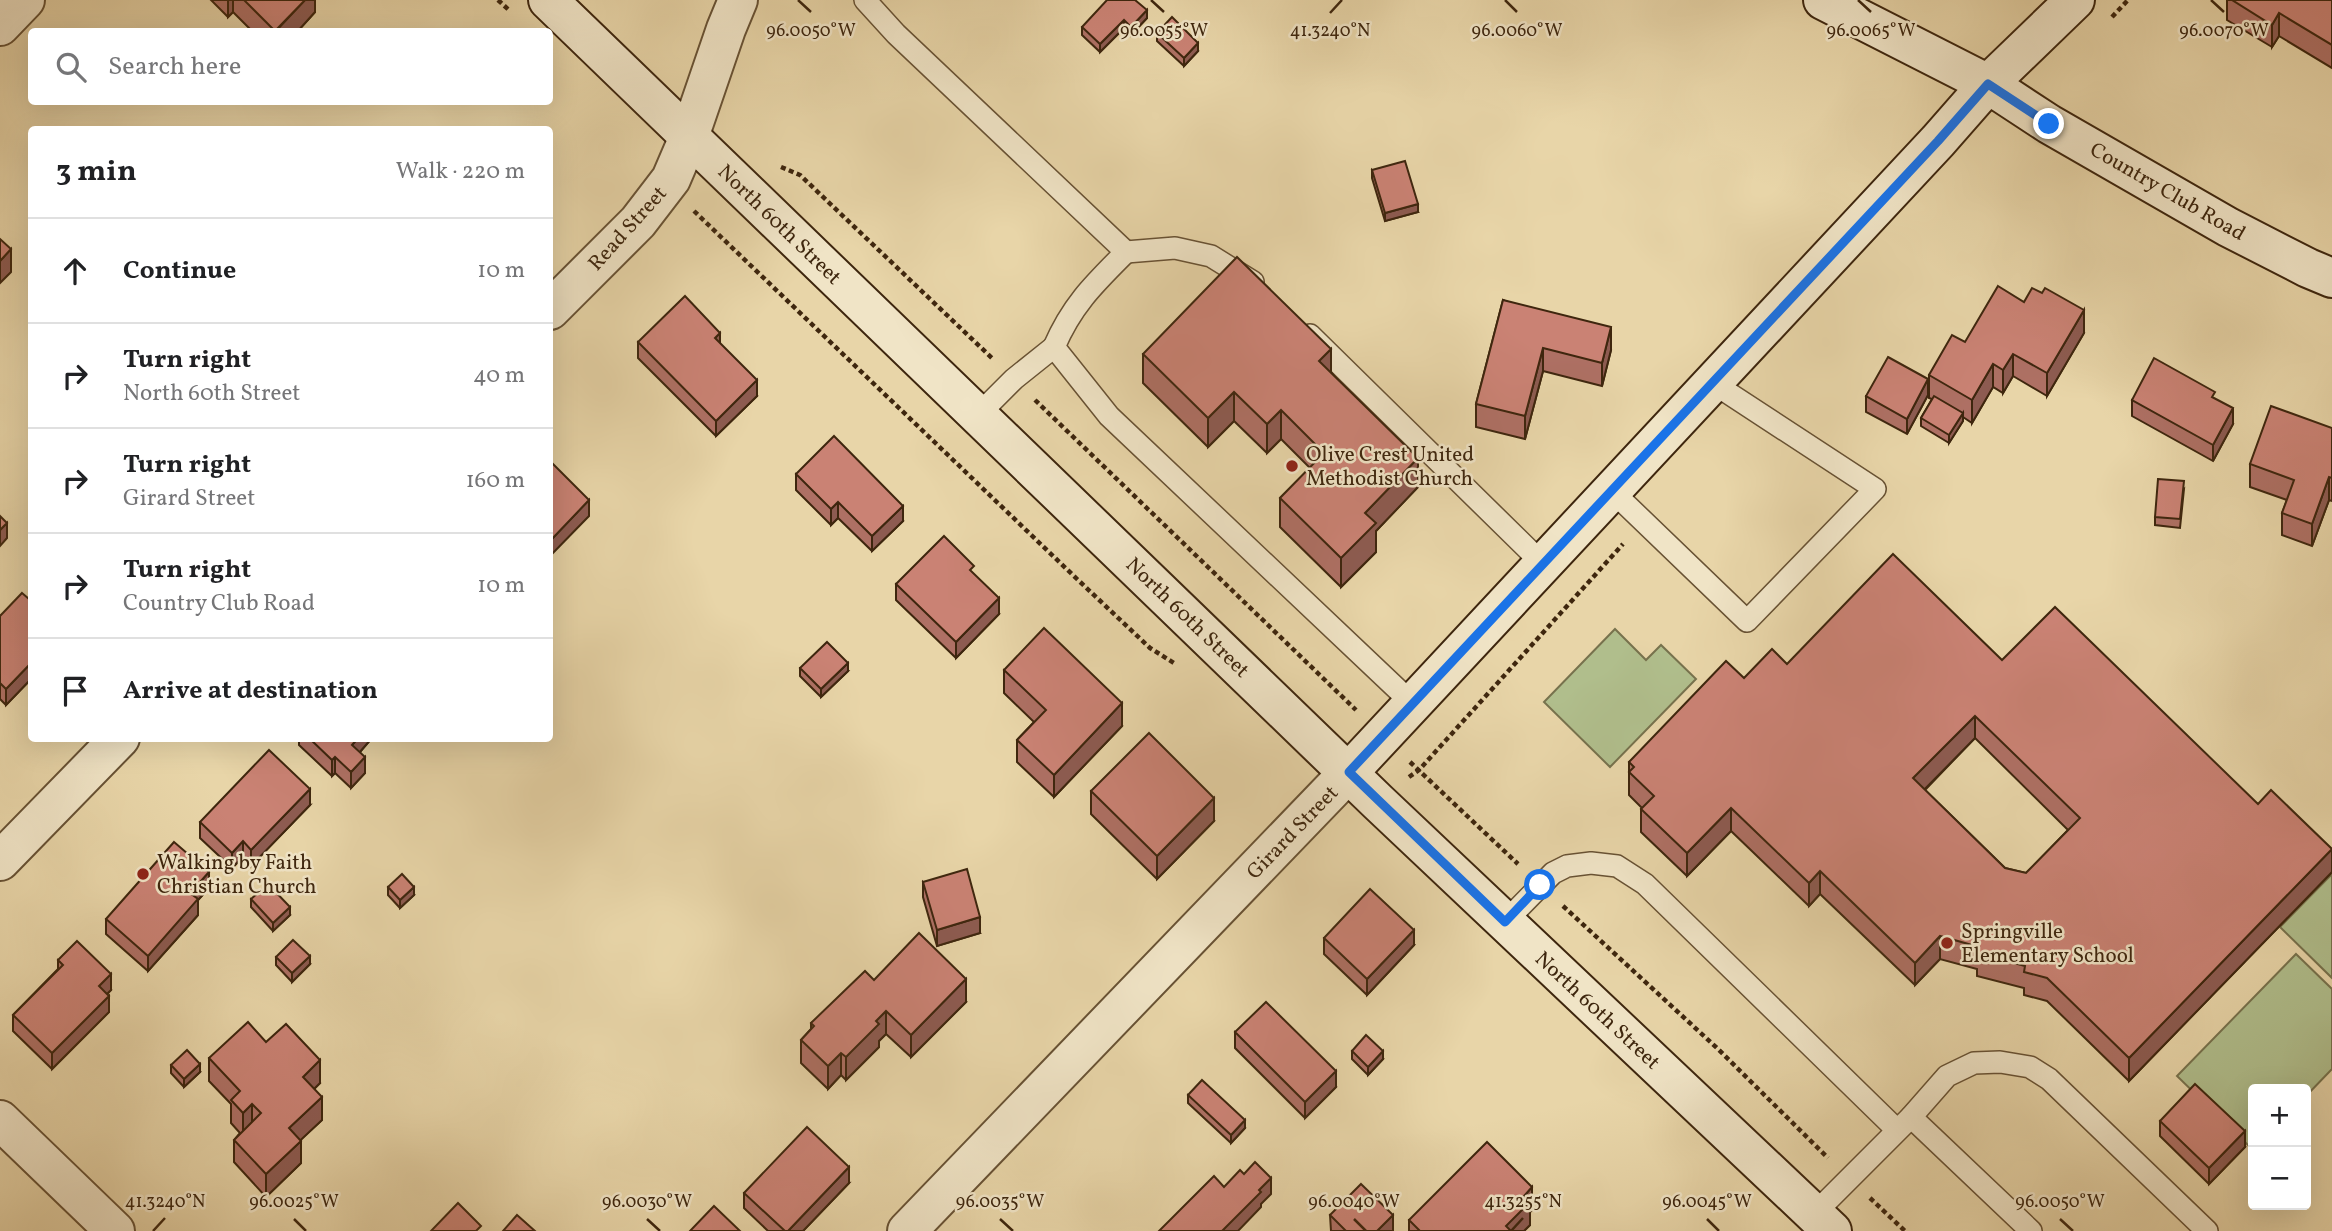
<!DOCTYPE html>
<meta charset="utf-8">
<style>
:root{--surface:#fff;--page:#f6f6f6;--text:#202124;--muted:#757577;--line:#e0e0e0}
body{margin:0;font-family:Vollkorn,serif;background:var(--page);color:var(--text)}
.controls{position:absolute;right:21px;bottom:21px;display:grid;overflow:hidden;border-radius:7px;box-shadow:0 7px 28px #0002}
.controls button{width:63px;height:63px;display:grid;place-items:center;padding:0;border:0;border-bottom:2px solid var(--line);background:var(--surface);color:var(--text);font:35px sans-serif}
.stop{position:absolute;width:21px;height:21px;margin:-16px;border:5px solid #1a73e8;border-radius:50%;background:#fff}
.stop.end{background:#1a73e8;border-color:#fff;box-shadow:0 2px 7px #0008}
.list{margin:0;padding:0;list-style:none}
h2{display:flex;justify-content:space-between;align-items:center;height:91px;margin:0;padding:0 28px;font-size:30px}
h2 small{font-size:23px;font-weight:400;color:var(--muted)}
.list li{display:grid;grid-template-columns:46px 1fr auto;gap:21px;align-items:center;box-sizing:border-box;height:105px;padding:0 28px;border-top:2px solid var(--line)}
.list b{display:block;font-size:26px;white-space:nowrap}
.list p{margin:0;font-size:23px;white-space:nowrap;color:var(--muted)}
.list em{font-size:23px;font-style:normal;color:var(--muted)}
.icon{flex:none;width:38px;height:38px;fill:none;stroke:currentColor;stroke-width:2;stroke-linecap:round;stroke-linejoin:round}
.map{position:relative;flex:none;width:2332px;height:1231px;overflow:hidden}
.search{position:absolute;background:var(--surface);box-shadow:0 7px 28px #0002;left:28px;top:28px;width:525px;height:77px;display:flex;align-items:center;gap:18px;box-sizing:border-box;padding:0 24px;border-radius:7px;color:var(--muted);font-size:26px}
.panel{position:absolute;background:var(--surface);box-shadow:0 7px 28px #0002;left:28px;top:126px;width:525px;height:616px;border-radius:7px}
.map>svg:first-child{display:block}
.green{fill:#b0be8c;stroke:#77724d;stroke-width:2}
.lines{fill:none;stroke-linecap:round;stroke-linejoin:round}
.lane-casing{stroke:#685234;stroke-width:24}
.street-casing{stroke:#685234;stroke-width:42}
.secondary-casing{stroke:#3e260e;stroke-width:42}
.path{stroke:#3e260e;stroke-width:4.5;stroke-dasharray:5 3.5;stroke-linecap:butt}
.lane{stroke:#f0e4c6;stroke-width:21}
.street{stroke:#f0e4c6;stroke-width:38}
.secondary{stroke:#f0e4c6;stroke-width:38}
.wall{fill:#ae7064;stroke:#3e260e;stroke-width:2;fill-rule:evenodd}
.shaded-wall{fill:#8d5b51;stroke:#3e260e;stroke-width:2}
.building{fill:#ca8274;stroke:#3e260e;stroke-width:2;fill-rule:evenodd}
.route{stroke:#1a73e8;stroke-width:9}
.ticks{fill:none;stroke:#3e260e;stroke-width:2.5}
.poi-dot{fill:#8f2418;stroke:#f0e4c6;stroke-width:2.5}
.labels{text-anchor:middle;stroke-width:5;stroke-linejoin:round;paint-order:stroke}
.street-label{font-size:21px;fill:#3e260e;stroke:#f0e4c6}
.poi-label{font-size:21px;fill:#3e260e;stroke:#f0e4c6;text-anchor:start}
.ticks-label{font-size:18px;text-anchor:middle;fill:#3e260e;stroke:#f0e4c6;stroke-width:5;stroke-linejoin:round;paint-order:stroke}
</style>
<div class="map">
<svg width="2332" height="1231" viewBox="0 0 2332 1231">
<rect width="100%" height="100%" fill="#e8d5a8"/>
<filter id="stains"><feTurbulence type="fractalNoise" baseFrequency=".00286" numOctaves="4"/><feColorMatrix values="0 0 0 0 .2 0 0 0 0 .09 0 0 0 0 .02 0 0 0 .5 -.17"/></filter>
<radialGradient id="worn" r=".72"><stop offset=".6" stop-color="#630" stop-opacity="0"/><stop offset="1" stop-color="#630" stop-opacity=".3"/></radialGradient>
<g class="green">
<polygon points="1615,629 1646,660 1661,645 1696,679 1610,767 1544,702"/>
<polygon points="2332,874 2332,978 2280,927"/>
<polygon points="2296,954 2332,989 2332,1069 2306,1096 2306,1089 2253,1089 2253,1150 2177,1076"/>
</g>
<g class="lines">
<g class="lane-casing">
<g id="lane">
<path d="M865,0L896,34L1126,252C1094,284 1072,305 1054,347L1109,416L1413,704"/>
<polyline points="1126,252 1175,248 1211,256 1253,282"/>
<polyline points="1310,335 1543,564"/>
<polyline points="978,415 1014,379 1054,347"/>
<polyline points="1612,491 1747,621 1875,489 1713,383"/>
<polyline points="1505,922 1553,873 1567,866 1591,863 1617,866 1645,884 1897,1130"/>
<polyline points="1911,1117 2031,1231"/>
<polyline points="1814,1214 1911,1117 1947,1076 1974,1063 2000,1062 2030,1067 2049,1079 2207,1231"/>
</g>
</g>
<g class="street-casing">
<g id="street">
<polyline points="0,26 25,0"/>
<polyline points="550,310 638,222 671,179 689,137 726,29 738,0"/>
<polyline points="0,861 120,738"/>
<polyline points="0,1120 115,1231"/>
<polyline points="907,1231 1349,772"/>
</g>
</g>
<g class="secondary-casing">
<g id="secondary">
<polyline points="548,0 1378,802 1832,1231"/>
<polyline points="1823,0 1988,84 2049,124 2228,227 2308,268 2332,278"/>
<polyline points="1349,772 1938,141 1988,84 2075,0"/>
</g>
</g>
<g class="path">
<polyline points="498,0 510,11"/>
<polyline points="2112,17 2128,0"/>
<polyline points="781,167 800,175 994,360"/>
<polyline points="694,211 1077,579 1150,648 1174,663"/>
<polyline points="1035,400 1356,710"/>
<polyline points="1410,762 1518,864"/>
<polyline points="1409,777 1419,770 1623,544"/>
<polyline points="1563,906 1718,1049 1828,1158"/>
<polyline points="1870,1198 1905,1231"/>
</g>
<use href="#lane" class="lane"/>
<use href="#street" class="street"/>
<use href="#secondary" class="secondary"/>
</g>
<g class="wall">
<polygon points="211,0 315,0 315,12 297,32 253,32 233,12 228,17"/>
<polygon points="2227,0 2332,0 2332,68 2279,36 2272,47 2227,20"/>
<polygon points="1147,10 1147,18 1131,35 1124,28 1100,52 1082,35 1082,27"/>
<polygon points="1157,33 1198,51 1184,66 1157,41"/>
<polygon points="1372,170 1418,212 1385,221 1372,178"/>
<polygon points="1503,300 1611,350 1602,386 1543,371 1525,439 1476,427 1476,404"/>
<polygon points="2024,302 2084,333 2047,396 2013,376 2003,393 1993,387 1972,423 1963,417 1963,421 1949,443 1921,426 1921,418 1932,399 1929,398 1929,375 1965,342"/>
<polygon points="638,342 757,396 716,436 638,358"/>
<polygon points="1143,354 1331,372 1418,487 1376,531 1376,552 1341,587 1280,527 1280,498 1310,468 1281,439 1267,453 1234,421 1208,447 1143,383"/>
<polygon points="1928,395 1907,434 1866,412 1866,396"/>
<polygon points="2132,400 2233,424 2213,461 2132,416"/>
<polygon points="2332,428 2332,501 2329,500 2312,546 2282,535 2282,513 2287,500 2250,487 2250,464"/>
<polygon points="796,474 903,521 872,551 838,518 831,525 796,490"/>
<polygon points="2184,489 2180,528 2155,525 2155,517"/>
<polygon points="896,584 999,614 956,658 896,600"/>
<polygon points="32,597 32,678 6,705 0,699 0,616"/>
<path d="M2002,660L2258,804L2332,872L2129,1081L2047,1001L2024,995V988L1977,976V969L1940,959L1915,985L1820,894L1809,906L1731,831L1687,876L1641,832V809L1642,808L1629,795V762L1744,678L1787,664ZM1975,738L2068,830L2026,873L2005,868L1925,790Z"/>
<polygon points="800,668 848,671 821,697 800,676"/>
<polygon points="1004,670 1122,726 1054,797 1017,762 1017,740 1034,722 1004,693"/>
<polygon points="299,738 372,738 360,752 365,773 351,788 335,773 332,776 299,745"/>
<polygon points="1091,791 1214,821 1157,879 1091,814"/>
<polygon points="310,805 251,866 243,857 232,868 200,838 200,822"/>
<polygon points="923,882 980,933 937,946 923,897"/>
<polygon points="388,887 414,895 400,908 388,895"/>
<polygon points="209,888 198,900 198,915 148,971 106,934 106,919"/>
<polygon points="251,899 290,915 273,931 251,907"/>
<polygon points="1324,938 1414,945 1367,995 1324,954"/>
<polygon points="276,957 310,964 292,982 276,965"/>
<polygon points="58,960 111,990 107,994 109,1012 52,1069 13,1031 13,1015 58,969"/>
<polygon points="874,980 966,1002 911,1057 886,1034 879,1041 879,1047 846,1080 841,1075 828,1089 801,1063 801,1040 811,1029 811,1023"/>
<polygon points="1235,1032 1336,1087 1305,1118 1235,1048"/>
<polygon points="266,1042 320,1083 314,1089 322,1120 300,1140 301,1163 266,1197 234,1162 234,1140 240,1133 231,1123 231,1104 209,1081 209,1058"/>
<polygon points="1352,1051 1383,1059 1368,1075 1352,1059"/>
<polygon points="171,1065 200,1072 184,1087 171,1073"/>
<polygon points="1188,1095 1245,1128 1231,1143 1188,1103"/>
<polygon points="2160,1121 2245,1147 2209,1184 2160,1136"/>
<polygon points="849,1183 803,1231 768,1231 744,1208 744,1193"/>
<polygon points="1532,1210 1530,1212 1530,1225 1524,1231 1409,1231 1409,1220"/>
<polygon points="1330,1215 1393,1231 1331,1231"/>
</g>
<g class="shaded-wall">
<polygon points="228,0 233,0 233,12 228,17"/>
<polygon points="305,0 315,0 315,12 297,32 275,32"/>
<polygon points="1147,10 1147,18 1131,35 1131,27"/>
<polygon points="2279,13 2279,36 2272,47 2272,25"/>
<polygon points="1124,20 1124,28 1100,52 1100,44"/>
<polygon points="1198,43 1198,51 1184,66 1184,58"/>
<polygon points="1418,204 1418,212 1385,221 1385,213"/>
<polygon points="11,249 11,272 0,283 0,261"/>
<polygon points="2084,310 2084,333 2047,396 2047,373"/>
<polygon points="1611,327 1611,350 1602,386 1602,363"/>
<polygon points="720,333 720,348 715,338"/>
<polygon points="1543,348 1543,371 1525,439 1525,416"/>
<polygon points="1331,349 1331,378 1319,361"/>
<polygon points="2013,354 2013,376 2003,393 2003,370"/>
<polygon points="1993,364 1993,387 1972,423 1972,400"/>
<polygon points="1928,379 1928,395 1907,434 1907,419"/>
<polygon points="757,380 757,396 716,436 716,421"/>
<polygon points="1234,392 1234,421 1208,447 1208,418"/>
<polygon points="2233,408 2233,424 2213,461 2213,445"/>
<polygon points="1281,410 1281,439 1267,453 1267,424"/>
<polygon points="1963,413 1963,421 1949,443 1949,435"/>
<polygon points="1418,458 1418,487 1376,531 1376,552 1341,587 1341,558 1365,513"/>
<polygon points="2329,477 2329,500 2312,546 2312,524"/>
<polygon points="589,500 589,516 550,556 550,541"/>
<polygon points="838,502 838,518 831,525 831,509"/>
<polygon points="903,506 903,521 872,551 872,536"/>
<polygon points="7,523 7,538 0,546 0,530"/>
<polygon points="999,598 999,614 956,658 956,642"/>
<polygon points="32,662 32,678 6,705 6,689"/>
<polygon points="848,663 848,671 821,697 821,689"/>
<polygon points="1122,703 1122,726 1054,797 1054,775"/>
<polygon points="1975,716 1975,738 1913,801 1913,778"/>
<polygon points="358,738 372,738 352,761 352,745"/>
<polygon points="335,757 335,773 332,776 332,760"/>
<polygon points="365,757 365,773 351,788 351,772"/>
<polygon points="310,789 310,805 251,866 251,850"/>
<polygon points="1214,798 1214,821 1157,879 1157,856"/>
<polygon points="1731,808 1731,831 1687,876 1687,853"/>
<polygon points="243,841 243,857 232,868 232,853"/>
<polygon points="2332,849 2332,872 2129,1081 2129,1058"/>
<polygon points="1820,871 1820,894 1809,906 1809,883"/>
<polygon points="209,872 209,888 198,900 198,915 148,971 148,956 190,893"/>
<polygon points="414,887 414,895 400,908 400,900"/>
<polygon points="290,907 290,915 273,931 273,923"/>
<polygon points="980,917 980,933 937,946 937,930"/>
<polygon points="1414,930 1414,945 1367,995 1367,979"/>
<polygon points="1940,936 1940,959 1915,985 1915,963"/>
<polygon points="310,956 310,964 292,982 292,973"/>
<polygon points="111,974 111,990 99,1002 99,986"/>
<polygon points="966,979 966,1002 911,1057 911,1035"/>
<polygon points="109,996 109,1012 52,1069 52,1053"/>
<polygon points="886,1011 886,1034 879,1041 879,1047 846,1080 846,1057 876,1021"/>
<polygon points="1383,1051 1383,1059 1368,1075 1368,1067"/>
<polygon points="841,1053 841,1075 828,1089 828,1066"/>
<polygon points="320,1060 320,1083 303,1100 303,1077"/>
<polygon points="200,1064 200,1072 184,1087 184,1079"/>
<polygon points="1336,1071 1336,1087 1305,1118 1305,1102"/>
<polygon points="322,1097 322,1120 289,1151 289,1128"/>
<polygon points="252,1104 252,1126 243,1135 243,1113"/>
<polygon points="1245,1120 1245,1128 1231,1143 1231,1135"/>
<polygon points="2245,1131 2245,1147 2209,1184 2209,1168"/>
<polygon points="301,1141 301,1163 266,1197 266,1174"/>
<polygon points="849,1167 849,1183 803,1231 788,1231"/>
<polygon points="1271,1178 1271,1194 1261,1204 1261,1207 1238,1231 1222,1231 1259,1190"/>
<polygon points="1532,1187 1532,1210 1530,1212 1530,1225 1524,1231 1506,1231 1506,1226 1524,1196"/>
<polygon points="1393,1215 1393,1231 1377,1231"/>
</g>
<g class="building">
<polygon points="244,0 305,0 275,31"/>
<polygon points="1107,0 1135,0 1147,10 1131,27 1124,20 1100,44 1082,27"/>
<polygon points="2232,0 2332,0 2332,45 2279,13 2272,25"/>
<polygon points="1172,17 1198,43 1184,58 1157,33"/>
<polygon points="1405,161 1418,204 1385,213 1372,170"/>
<polygon points="0,239 11,249 0,261"/>
<polygon points="1237,257 1331,349 1319,361 1418,458 1365,513 1376,523 1341,558 1280,498 1324,453 1281,410 1267,424 1234,392 1208,418 1143,354"/>
<polygon points="1998,286 2024,302 2032,288 2042,293 2045,288 2084,310 2047,373 2013,354 2003,370 1993,364 1972,400 1929,375 1952,335 1965,342"/>
<polygon points="685,296 720,333 715,338 757,380 716,421 638,342"/>
<polygon points="1503,300 1611,327 1602,363 1543,348 1525,416 1476,404"/>
<polygon points="1888,357 1928,379 1907,419 1866,396"/>
<polygon points="2154,358 2215,392 2212,397 2233,408 2213,445 2132,400"/>
<polygon points="1934,396 1963,413 1949,435 1921,418"/>
<polygon points="2271,406 2332,428 2332,478 2329,477 2312,524 2282,513 2294,480 2250,464"/>
<polygon points="834,436 903,506 872,536 838,502 831,509 796,474"/>
<polygon points="550,461 589,500 550,541"/>
<polygon points="2158,479 2184,481 2180,519 2155,517"/>
<polygon points="0,516 7,523 0,530"/>
<polygon points="944,536 974,566 970,570 999,598 956,642 896,584"/>
<path d="M1893,554L2002,660L2055,607L2258,804L2271,790L2332,849L2129,1058L2047,978L2024,972L2025,966L1977,953L1979,947L1940,936L1915,963L1820,871L1809,883L1731,808L1687,853L1641,809L1654,796L1629,772L1634,767L1629,762L1726,661L1744,678L1772,649L1787,664ZM1975,716L2080,818L2026,873L2005,868L1913,778Z"/>
<polygon points="22,593 29,599 32,597 32,662 6,689 0,683 0,616"/>
<polygon points="1044,628 1122,703 1054,775 1017,740 1046,710 1004,670"/>
<polygon points="827,642 848,663 821,689 800,668"/>
<polygon points="1149,733 1214,798 1157,856 1091,791"/>
<polygon points="309,738 358,738 352,745 365,757 351,772 335,757 332,760"/>
<polygon points="269,750 310,789 251,850 243,841 232,853 200,822"/>
<polygon points="174,842 209,872 190,893 198,899 148,956 106,919"/>
<polygon points="967,869 980,917 937,930 923,882"/>
<polygon points="402,874 414,887 400,900 388,887"/>
<polygon points="268,884 290,907 273,923 251,899"/>
<polygon points="1370,889 1414,930 1367,979 1324,938"/>
<polygon points="919,933 966,979 911,1035 886,1011 876,1021 879,1024 846,1057 841,1053 828,1066 801,1040 814,1026 811,1023 865,971 874,980"/>
<polygon points="293,940 310,956 292,973 276,957"/>
<polygon points="77,941 111,974 99,986 109,996 52,1053 13,1015 63,965 58,960"/>
<polygon points="1266,1002 1336,1071 1305,1102 1235,1032"/>
<polygon points="248,1022 266,1042 286,1024 320,1060 303,1077 322,1097 289,1128 301,1141 266,1174 234,1140 261,1113 252,1104 243,1113 231,1100 240,1091 209,1058"/>
<polygon points="1366,1035 1383,1051 1368,1067 1352,1051"/>
<polygon points="187,1050 200,1064 184,1079 171,1065"/>
<polygon points="1202,1080 1245,1120 1231,1135 1188,1095"/>
<polygon points="2195,1084 2245,1131 2209,1168 2160,1121"/>
<polygon points="807,1127 849,1167 788,1231 785,1231 744,1193"/>
<polygon points="1487,1142 1532,1187 1524,1196 1530,1202 1506,1226 1511,1231 1420,1231 1409,1220"/>
<polygon points="1255,1162 1271,1178 1259,1190 1261,1192 1222,1231 1159,1231 1214,1176 1224,1187 1240,1170 1244,1174"/>
<polygon points="1361,1184 1393,1215 1377,1231 1346,1231 1330,1215"/>
<polygon points="458,1203 481,1226 476,1231 431,1231"/>
<polygon points="714,1206 740,1231 690,1231"/>
<polygon points="517,1215 535,1231 503,1231"/>
</g>
<g class="lines">
<polyline class="route" points="1540,885 1505,922 1349,772 1938,141 1988,84 2049,124"/>
</g>
<path class="ticks" d="M798,0L811,12M1151,0L1164,12M1505,0L1517,12M1858,0L1871,12M2211,0L2224,12M1330,13L1342,0M294,1219L306,1231M647,1219L660,1231M1000,1219L1013,1231M1354,1219L1366,1231M1707,1219L1719,1231M2060,1219L2073,1231M153,1231L165,1218M1511,1231L1523,1218"/>
<g class="poi-dot">
<circle cx="1292" cy="466" r="7"/>
<circle cx="143" cy="874" r="7"/>
<circle cx="1947" cy="943" r="7"/>
</g>
<g class="labels">
<g class="street-label">
<text transform="translate(2168 191) rotate(30)" y="7">Country Club Road</text>
<text transform="translate(780 224) rotate(44)" y="7">North 60th Street</text>
<text transform="translate(627 228) rotate(-48)" y="7">Read Street</text>
<text transform="translate(1188 617) rotate(44)" y="7">North 60th Street</text>
<text transform="translate(1292 832) rotate(-46)" y="7">Girard Street</text>
<text transform="translate(1598 1010) rotate(43)" y="7">North 60th Street</text>
</g>
<g class="poi-label">
<text x="1306" y="461">Olive Crest United<tspan x="1306" dy="24">Methodist Church</tspan></text>
<text x="157" y="869">Walking by Faith<tspan x="157" dy="24">Christian Church</tspan></text>
<text x="1961" y="938">Springville<tspan x="1961" dy="24">Elementary School</tspan></text>
</g>
</g>
<g class="ticks-label">
<text x="1164" y="36">96.0055°W</text>
<text x="1517" y="36">96.0060°W</text>
<text x="1871" y="36">96.0065°W</text>
<text x="2224" y="36">96.0070°W</text>
<text x="811" y="36">96.0050°W</text>
<text x="1330" y="36">41.3240°N</text>
<text x="165" y="1207">41.3240°N</text>
<text x="1523" y="1207">41.3255°N</text>
<text x="294" y="1207">96.0025°W</text>
<text x="647" y="1207">96.0030°W</text>
<text x="1000" y="1207">96.0035°W</text>
<text x="1354" y="1207">96.0040°W</text>
<text x="1707" y="1207">96.0045°W</text>
<text x="2060" y="1207">96.0050°W</text>
</g>
<rect width="100%" height="100%" filter="url(#stains)"/>
<rect width="100%" height="100%" fill="url(#worn)"/>
</svg>
<div class="controls">
<button>+</button>
<button>−</button>
</div>
<div class="stop" style="left:1540px;top:885px"></div>
<div class="stop end" style="left:2049px;top:124px"></div>
<div class="search"><svg class="icon" aria-label="search" viewBox="0 0 24 24"><circle cx="10" cy="10" r="6"/><path d="M15 15l6 6"/></svg>Search here</div>
<section class="panel">
<h2>3 min<small>Walk · 220 m</small></h2>
<ul class="list">
<li><svg class="icon" aria-label="ahead" viewBox="0 0 24 24"><path d="M12 20V5M6 11l6-6 6 6"/></svg><div><b>Continue</b></div><em>10 m</em></li>
<li><svg class="icon" aria-label="right" viewBox="0 0 24 24"><path d="M7 20v-9h11M14 6l5 5-5 5"/></svg><div><b>Turn right</b><p>North 60th Street</p></div><em>40 m</em></li>
<li><svg class="icon" aria-label="right" viewBox="0 0 24 24"><path d="M7 20v-9h11M14 6l5 5-5 5"/></svg><div><b>Turn right</b><p>Girard Street</p></div><em>160 m</em></li>
<li><svg class="icon" aria-label="right" viewBox="0 0 24 24"><path d="M7 20v-9h11M14 6l5 5-5 5"/></svg><div><b>Turn right</b><p>Country Club Road</p></div><em>10 m</em></li>
<li><svg class="icon" aria-label="arrive" viewBox="0 0 24 24"><path d="M6 21V4h12l-3 4 3 4H6"/></svg><div><b>Arrive at destination</b></div></li>
</ul>
</section>
</div>
